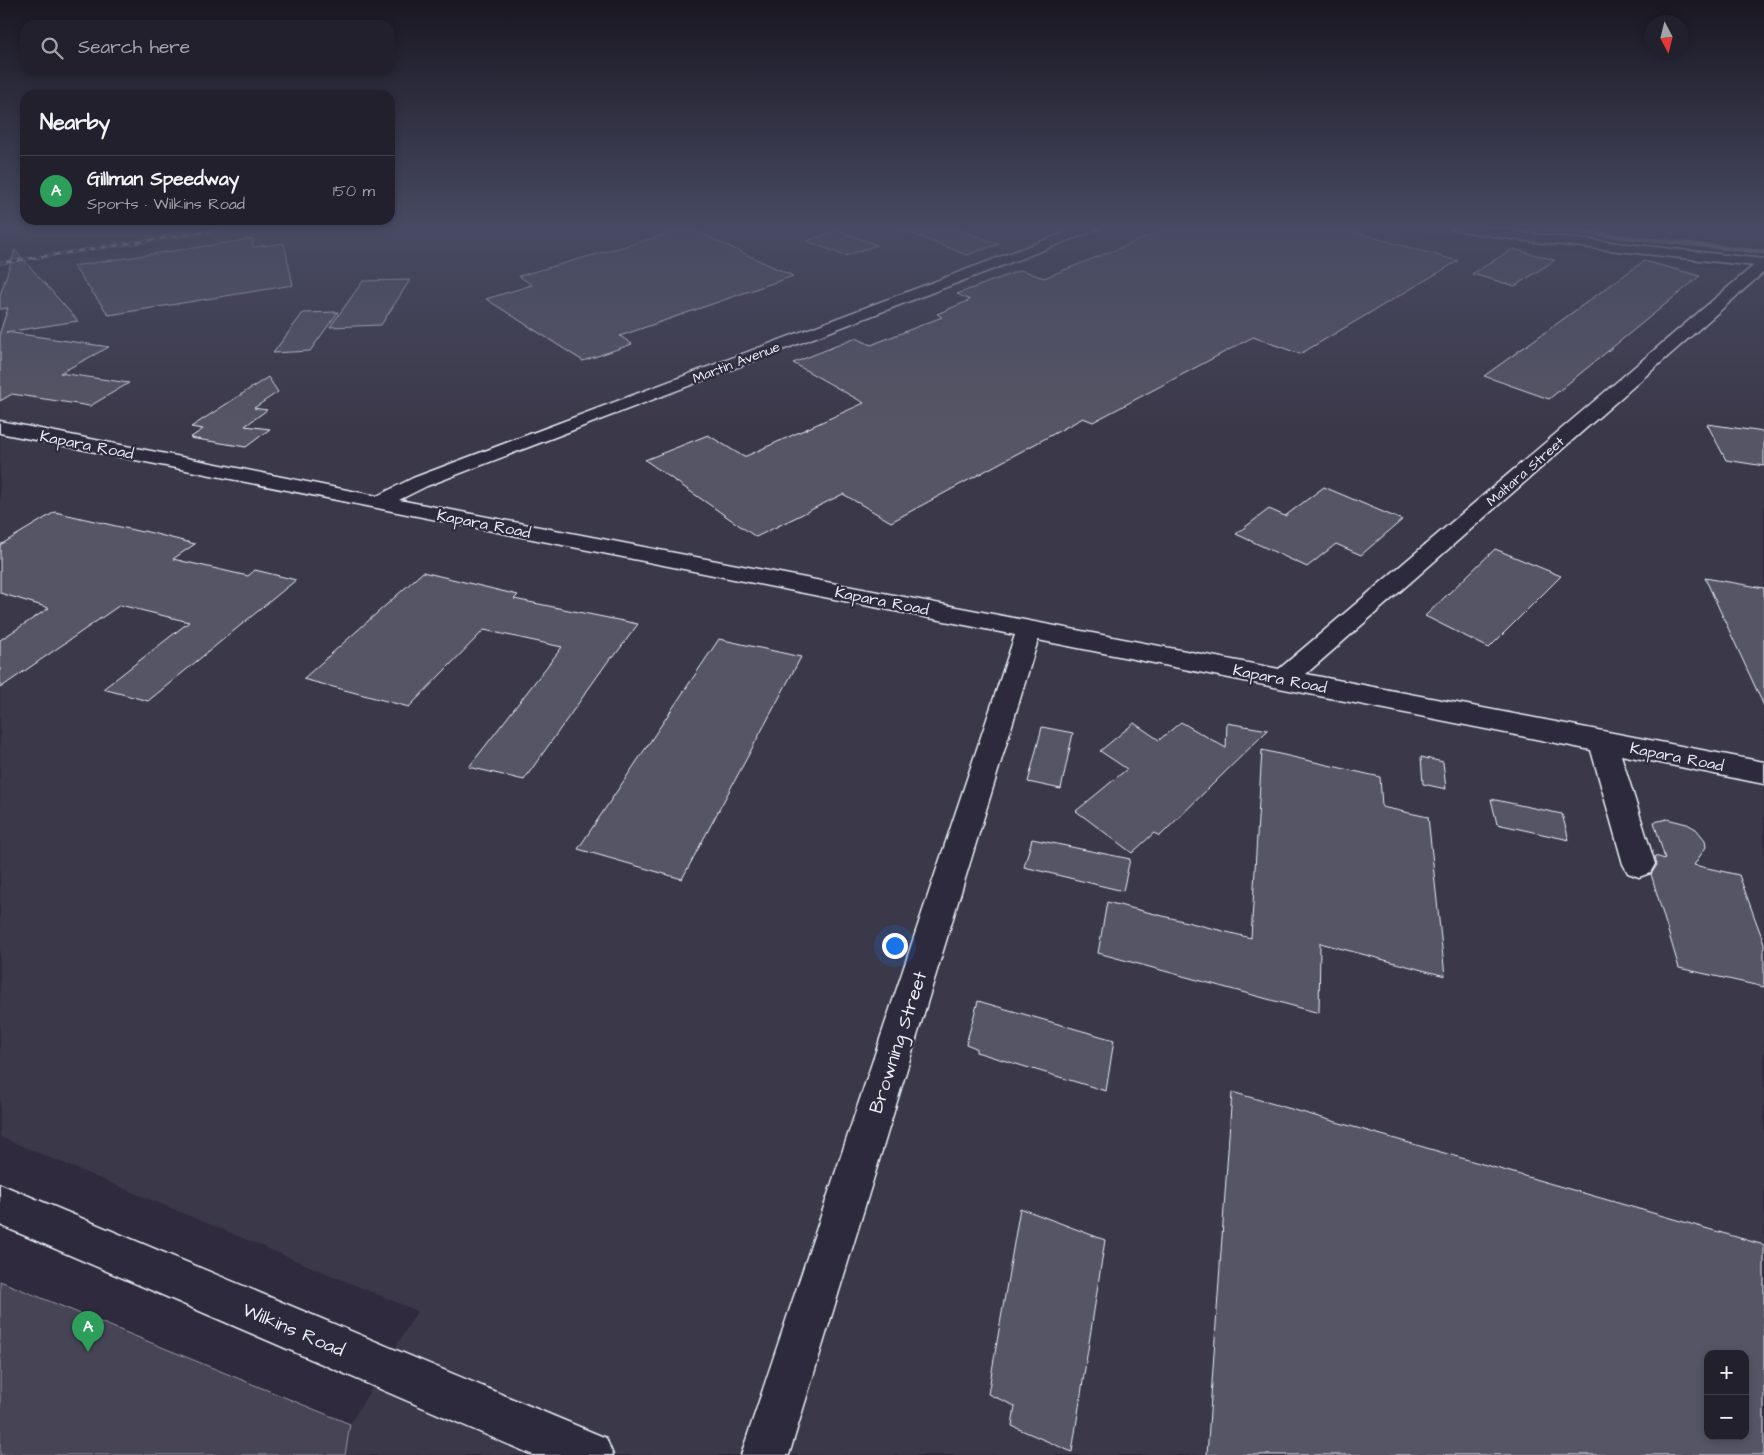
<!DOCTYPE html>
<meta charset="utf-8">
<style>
:root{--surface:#23202e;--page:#2f2d3a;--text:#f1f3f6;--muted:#a3a3aa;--line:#403e4a;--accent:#2563eb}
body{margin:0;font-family:"Architects Daughter",sans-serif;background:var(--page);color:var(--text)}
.controls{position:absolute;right:15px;bottom:15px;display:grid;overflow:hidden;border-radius:10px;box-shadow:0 2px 8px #0003}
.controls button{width:45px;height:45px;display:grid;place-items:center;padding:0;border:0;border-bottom:1px solid var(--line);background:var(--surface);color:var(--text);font:25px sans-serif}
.compass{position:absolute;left:1644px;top:15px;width:45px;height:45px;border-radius:50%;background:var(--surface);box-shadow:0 2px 8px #0003;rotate:173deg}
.you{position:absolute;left:894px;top:945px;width:18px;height:18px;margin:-12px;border:4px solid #fff;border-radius:50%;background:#1a73e8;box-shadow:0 0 0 8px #1a73e833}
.badge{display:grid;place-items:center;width:32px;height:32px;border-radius:50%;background:var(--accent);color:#fff;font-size:16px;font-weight:700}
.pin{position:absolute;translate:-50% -41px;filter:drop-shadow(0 1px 2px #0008)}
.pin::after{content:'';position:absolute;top:26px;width:18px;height:15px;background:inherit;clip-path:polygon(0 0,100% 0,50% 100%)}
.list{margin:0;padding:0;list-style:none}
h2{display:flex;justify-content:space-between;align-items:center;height:65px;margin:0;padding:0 20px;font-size:21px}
h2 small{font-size:16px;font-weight:400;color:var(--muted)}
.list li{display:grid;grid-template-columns:32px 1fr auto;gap:15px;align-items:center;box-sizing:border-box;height:70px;padding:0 20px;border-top:1px solid var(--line)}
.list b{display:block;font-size:19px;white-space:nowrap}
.list p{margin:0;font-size:16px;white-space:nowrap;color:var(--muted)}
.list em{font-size:16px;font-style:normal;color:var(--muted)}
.icon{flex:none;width:28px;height:28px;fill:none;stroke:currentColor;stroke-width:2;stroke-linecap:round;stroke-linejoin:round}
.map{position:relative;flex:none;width:1764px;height:1455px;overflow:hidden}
.search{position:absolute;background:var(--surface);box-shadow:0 2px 8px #0003;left:20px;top:20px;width:375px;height:55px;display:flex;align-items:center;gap:12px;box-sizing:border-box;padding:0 18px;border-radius:15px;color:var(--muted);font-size:19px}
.panel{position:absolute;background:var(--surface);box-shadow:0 2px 8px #0003;left:20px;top:90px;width:375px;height:135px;border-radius:15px}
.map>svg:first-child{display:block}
.built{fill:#3b3749;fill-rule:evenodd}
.green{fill:#464455;stroke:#979aa6}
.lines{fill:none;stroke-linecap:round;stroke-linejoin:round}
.stream{stroke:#9c9fab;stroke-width:4.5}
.building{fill:#575565;stroke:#e8f1f8;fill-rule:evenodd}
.minor-casing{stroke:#e8f1f8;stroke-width:3}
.major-casing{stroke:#e8f1f8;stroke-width:3}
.minor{fill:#2f2a3d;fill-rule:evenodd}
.major{fill:#2f2a3d;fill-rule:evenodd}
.rail-casing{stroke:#e8f1f8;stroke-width:3}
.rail{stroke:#2f2a3d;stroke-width:2;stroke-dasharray:6;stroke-linecap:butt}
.labels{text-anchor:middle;stroke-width:4.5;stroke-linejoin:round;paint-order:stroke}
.far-street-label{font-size:14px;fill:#e8f1f8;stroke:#2f2a3d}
.street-label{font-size:16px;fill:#e8f1f8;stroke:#2f2a3d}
.near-street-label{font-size:19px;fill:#e8f1f8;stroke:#2f2a3d}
</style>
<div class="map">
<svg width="1764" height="1455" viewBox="0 0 1764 1455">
<rect width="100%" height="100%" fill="#2f2a3d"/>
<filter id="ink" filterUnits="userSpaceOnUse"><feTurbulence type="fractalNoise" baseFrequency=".02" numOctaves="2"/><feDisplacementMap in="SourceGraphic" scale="10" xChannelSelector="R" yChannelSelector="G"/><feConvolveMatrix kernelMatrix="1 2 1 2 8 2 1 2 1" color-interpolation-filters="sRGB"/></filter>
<g filter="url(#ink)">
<g class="built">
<path d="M302,226H1376L1413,237L1764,273V1455H345L350,1424L417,1311L0,1137V270ZM1708,1354H1745V1436H1708Z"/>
<polygon points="1557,226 1764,226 1764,248 1571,228"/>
</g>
<polygon class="green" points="0,1281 350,1424 345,1455 0,1455"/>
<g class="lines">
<polyline class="stream" points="1522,226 1764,252"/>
</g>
<g class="building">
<polygon points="895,226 949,226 999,244 967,255 894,227"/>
<polygon points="1175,226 1332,226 1458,261 1300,354 1253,337 1093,422 1083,418 891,522 843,494 756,537 645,460 708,435 744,457 864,403 793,363 856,338 871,345 942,317 937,314 970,300 957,294 1021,270 1044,278"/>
<polygon points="689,228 793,276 620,336 632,344 583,361 486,299 532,285 519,276"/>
<polygon points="838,230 877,245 845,256 807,241"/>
<polygon points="252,239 253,247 284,243 293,285 109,315 73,266"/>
<polygon points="1513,249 1555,260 1515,286 1472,274"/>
<polygon points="15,250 78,321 6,332 109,347 60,373 129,383 90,406 12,394 0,401 0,332 8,308 0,309 0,295"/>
<polygon points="1644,261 1700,276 1549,399 1484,376"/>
<polygon points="410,280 381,325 330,327 363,281"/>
<polygon points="338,312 310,351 273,353 303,313"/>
<polygon points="268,377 278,392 254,408 267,410 245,426 270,429 246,447 190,438 203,429 191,427"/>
<polygon points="1707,424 1764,432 1764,466 1726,460"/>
<polygon points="1324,487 1402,520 1361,555 1336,544 1307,567 1236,534 1269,509 1285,516"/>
<polygon points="55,512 142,532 144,531 195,544 173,559 248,576 255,570 296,580 148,701 103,689 189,622 120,605 0,688 0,640 49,608 0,593 0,545"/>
<polygon points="1495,549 1561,576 1489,648 1425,616"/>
<polygon points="423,572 518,595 514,599 638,624 613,658 611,657 524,780 469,767 562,647 484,630 409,707 303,679"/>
<polygon points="1705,578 1764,588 1764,706"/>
<polygon points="719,639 801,657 682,879 578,849"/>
<polygon points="1181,722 1226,748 1227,723 1268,730 1160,836 1154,833 1132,853 1076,811 1127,769 1100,751 1134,723 1159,740"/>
<polygon points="1042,727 1073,733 1061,789 1028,782"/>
<polygon points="1262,750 1380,777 1382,807 1428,817 1445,976 1320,943 1319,1013 1098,953 1107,902 1251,938"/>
<polygon points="1421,757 1443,762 1446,789 1423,784"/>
<polygon points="1491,799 1562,814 1569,840 1497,824"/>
<polygon points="1667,819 1687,824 1696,829 1705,840 1706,847 1694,865 1739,875 1764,943 1764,987 1679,968 1651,874 1657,865 1655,856 1665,859 1654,822"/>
<polygon points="1032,839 1130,859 1123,891 1024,867"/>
<polygon points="978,1001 1114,1040 1106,1091 976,1052 976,1048 966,1044"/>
<path d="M1232,1092L1764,1245V1455H1207ZM1708,1354H1745V1436H1708Z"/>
<polygon points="1020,1208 1105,1240 1072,1452 1012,1426 1015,1406 988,1394"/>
</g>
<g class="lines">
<g class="minor-casing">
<g id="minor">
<polygon points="1082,226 1100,226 1098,229 427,486 399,500 1279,669 1759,261 1764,260 1764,272 1306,674 1764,762 1764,784 1621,755 1655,864 1650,873 1639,877 1628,873 1623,864 1591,750 1038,640 789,1455 741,1455 1015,635 0,433 0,421 377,496 413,478"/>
<polygon points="0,1184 606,1438 613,1455 533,1455 0,1225"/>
</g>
</g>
<g class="major-casing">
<polygon id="major" points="1448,226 1478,226 1526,233 1764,259 1764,267 1526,241 1455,230"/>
</g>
<use href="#minor" class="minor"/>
<use href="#major" class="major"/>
<g class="rail-casing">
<polyline id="rail" points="0,263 244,226"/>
</g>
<use href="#rail" class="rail"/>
</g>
</g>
<linearGradient id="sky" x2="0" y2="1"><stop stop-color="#1a1722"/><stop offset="0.53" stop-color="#474a62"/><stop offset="1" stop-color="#474a62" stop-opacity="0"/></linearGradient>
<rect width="1764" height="429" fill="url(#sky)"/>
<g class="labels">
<g class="far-street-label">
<text transform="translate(736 362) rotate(-21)" y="5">Martin Avenue</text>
<text transform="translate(1525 471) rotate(-41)" y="5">Maltara Street</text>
</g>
<g class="street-label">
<text transform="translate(87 444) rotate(11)" y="6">Kapara Road</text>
<text transform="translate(484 523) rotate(11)" y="6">Kapara Road</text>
<text transform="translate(882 600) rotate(11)" y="6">Kapara Road</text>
<text transform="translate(1280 678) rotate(11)" y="6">Kapara Road</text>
<text transform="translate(1677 756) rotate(11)" y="6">Kapara Road</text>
</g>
<g class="near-street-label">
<text transform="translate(897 1042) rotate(-72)" y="7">Browning Street</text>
<text transform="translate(294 1329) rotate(23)" y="7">Wilkins Road</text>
</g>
</g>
</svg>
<div class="controls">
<button>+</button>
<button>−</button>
</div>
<svg class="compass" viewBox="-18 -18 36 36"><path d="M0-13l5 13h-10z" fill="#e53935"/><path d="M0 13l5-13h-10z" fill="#a3a3aa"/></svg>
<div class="you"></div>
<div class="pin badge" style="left:88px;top:1352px;background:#2e9e5b">A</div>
<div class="search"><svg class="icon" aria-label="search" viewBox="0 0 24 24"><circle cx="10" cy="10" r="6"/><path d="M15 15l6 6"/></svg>Search here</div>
<section class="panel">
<h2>Nearby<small></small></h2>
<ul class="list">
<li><span class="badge" style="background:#2e9e5b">A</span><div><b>Gillman Speedway</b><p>Sports · Wilkins Road</p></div><em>150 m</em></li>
</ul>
</section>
</div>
